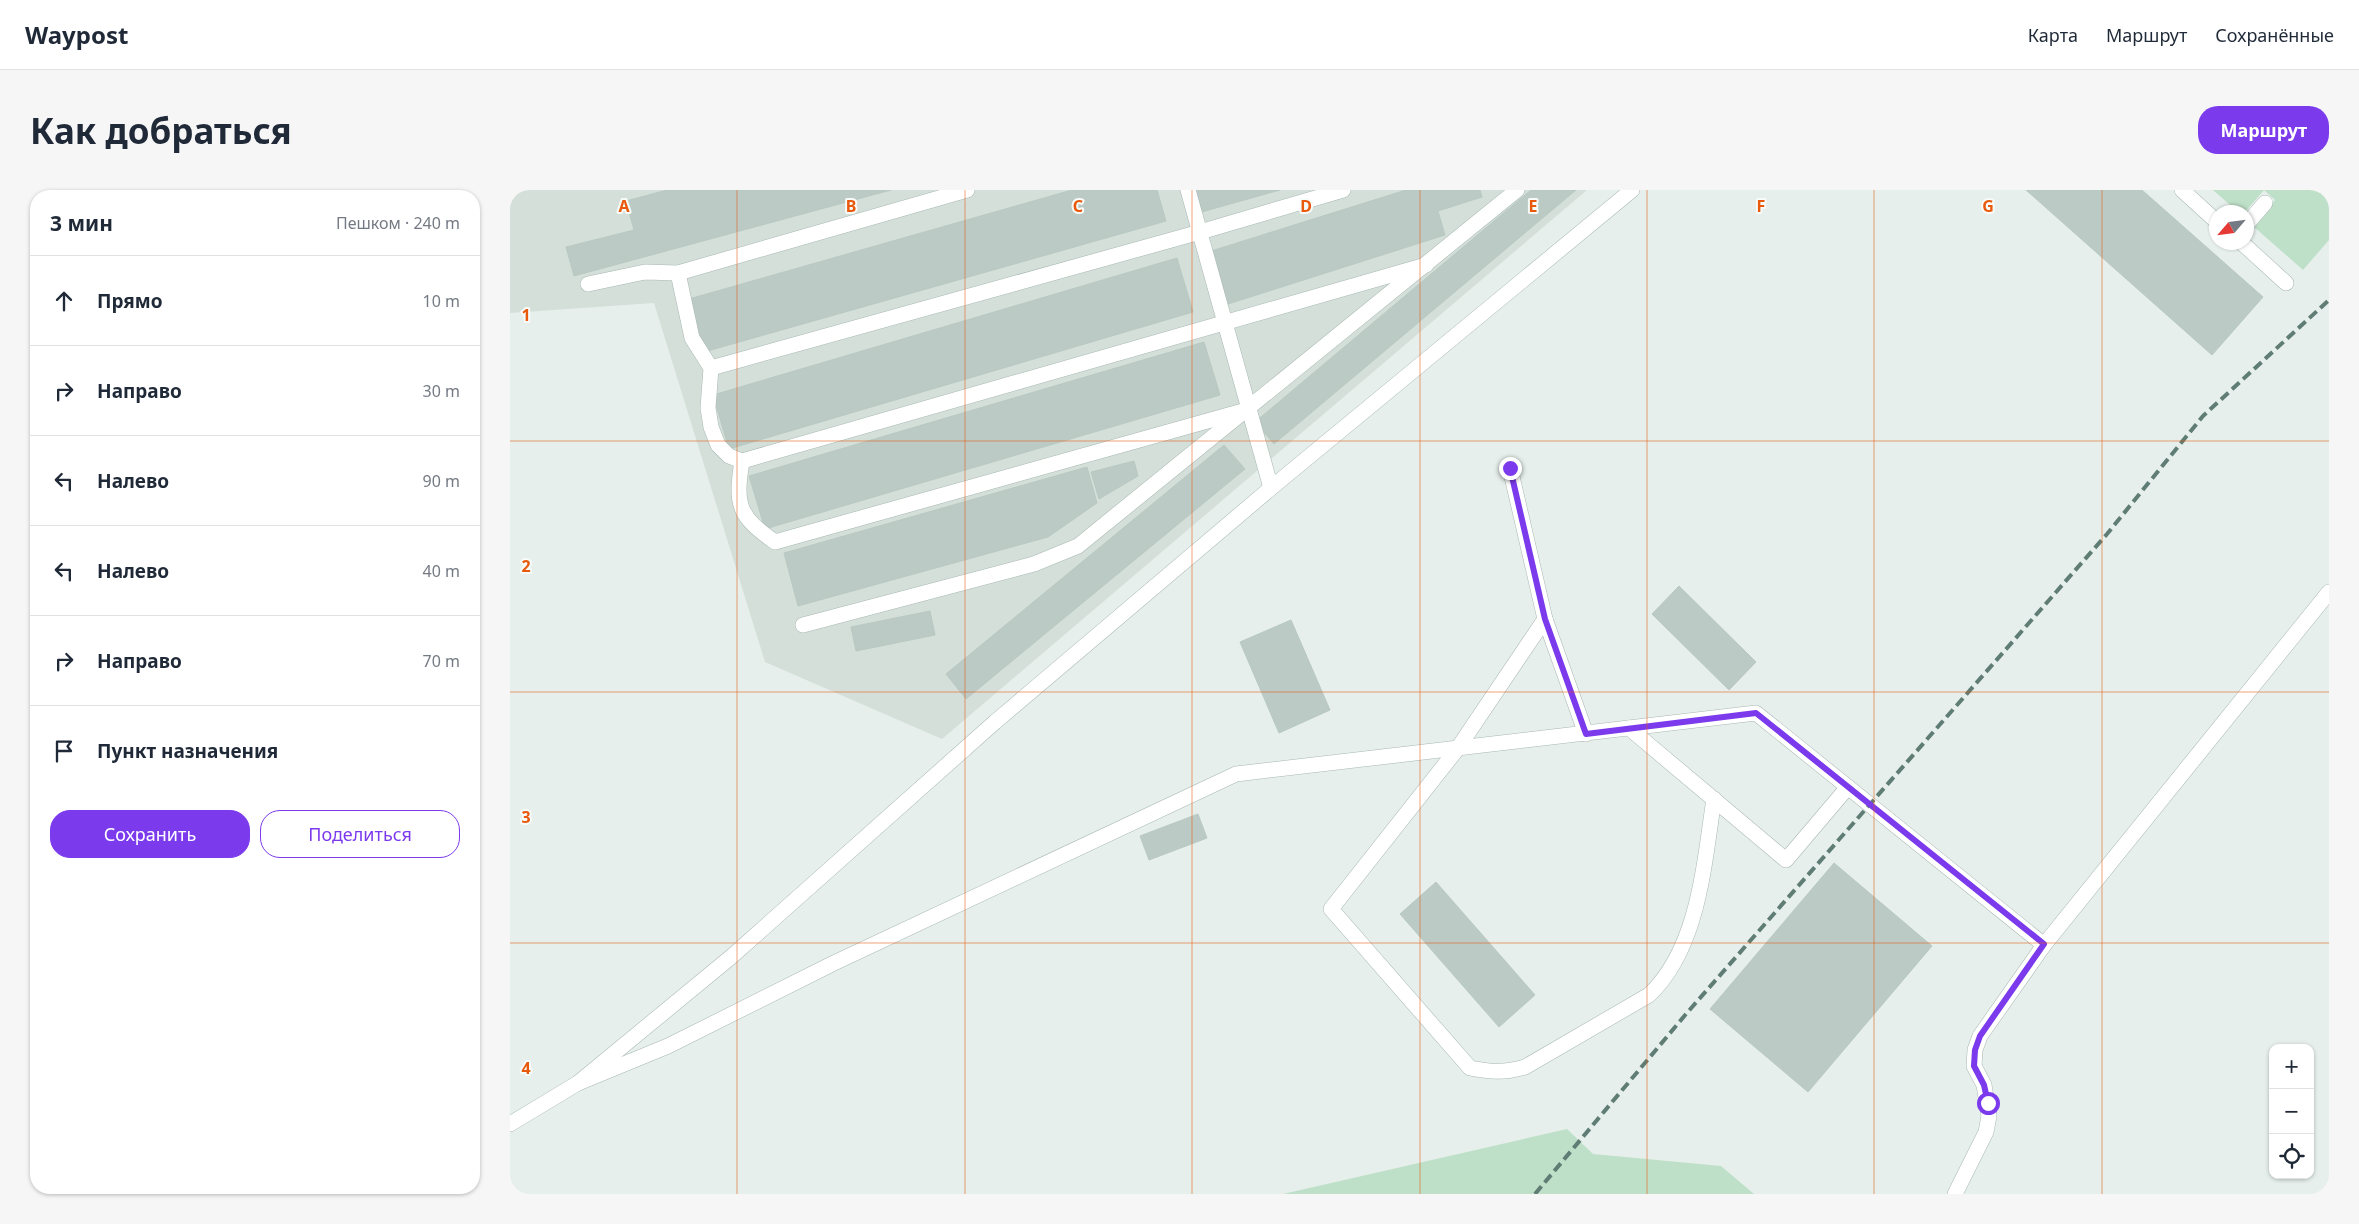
<!DOCTYPE html>
<html lang="ru">
<meta charset="utf-8">
<style>
:root{--surface:#fff;--page:#f6f6f7;--text:#1f2937;--muted:#747a83;--line:#e0e1e3;--accent:#7c3aed}
body{margin:0;font-family:"Noto Sans",sans-serif;background:var(--page);color:var(--text)}
.controls{position:absolute;right:15px;bottom:15px;display:grid;overflow:hidden;border-radius:10px;box-shadow:0 1px 4px #0004}
.controls button{width:45px;height:45px;display:grid;place-items:center;padding:0;border:0;border-bottom:1px solid var(--line);background:var(--surface);color:var(--text);font:25px sans-serif}
.compass{position:absolute;left:1699px;top:15px;width:45px;height:45px;border-radius:50%;background:var(--surface);box-shadow:0 1px 4px #0004;rotate:242deg}
.stop{position:absolute;width:15px;height:15px;margin:-11px;border:4px solid #7c3aed;border-radius:50%;background:#fff}
.stop.end{background:#7c3aed;border-color:#fff;box-shadow:0 1px 5px #0008}
.list{margin:0;padding:0;list-style:none}
h2{display:flex;justify-content:space-between;align-items:center;height:65px;margin:0;padding:0 20px;font-size:21px}
h2 small{font-size:16px;font-weight:400;color:var(--muted)}
.list li{display:grid;grid-template-columns:32px 1fr auto;gap:15px;align-items:center;box-sizing:border-box;height:90px;padding:0 20px;border-top:1px solid var(--line)}
.list b{display:block;font-size:19px;white-space:nowrap}
.list em{font-size:16px;font-style:normal;color:var(--muted)}
.actions{display:flex;gap:10px;padding:15px 20px}
.actions a{flex:1;padding:11px 0;border:1px solid var(--accent);border-radius:20px;text-align:center;font-size:18px;color:var(--accent)}
.actions .main{background:var(--accent);color:#fff}
.icon{flex:none;width:28px;height:28px;fill:none;stroke:currentColor;stroke-width:2;stroke-linecap:round;stroke-linejoin:round}
.map{position:relative;flex:none;width:1819px;height:1004px;overflow:hidden;border-radius:20px}
header{display:flex;align-items:center;gap:30px;box-sizing:border-box;height:70px;padding:0 25px;background:var(--surface);border-bottom:1px solid var(--line)}
header strong{font-size:24px}
nav{display:flex;gap:28px;margin-inline-start:auto;font-size:18px}
.intro{display:flex;align-items:center;justify-content:space-between;box-sizing:border-box;height:120px;padding:0 30px}
h1{margin:0;font-size:35px}
.button{padding:12px 22px;border-radius:20px;background:var(--accent);color:#fff;font-size:18px;font-weight:700}
main{display:flex;gap:30px;padding:0 30px}
aside{flex:1;background:var(--surface);border-radius:20px;box-shadow:0 1px 4px #0004}
.map>svg:first-child{display:block}
.built{fill:#d4dfda}
.green{fill:#bfe0c8}
.building{fill:#bbcac4;stroke:#b8c9c2}
.lines{fill:none;stroke-linecap:round;stroke-linejoin:round}
.lane-casing{stroke:#a8b8b2;stroke-width:16}
.lane{stroke:#fff;stroke-width:15}
.rail{stroke:#5f7d75;stroke-width:4;stroke-dasharray:10 5;stroke-linecap:butt}
.route{stroke:#7c3aed;stroke-width:6}
.grid{fill:none;stroke:#e8590c;stroke-width:1;stroke-opacity:0.55}
.grid-label{font-size:16px;text-anchor:middle;font-weight:bold;fill:#e8590c;stroke:#f7fbf9;stroke-width:4;stroke-linejoin:round;paint-order:stroke}
</style>
<header>
<strong>Waypost</strong>
<nav><a>Карта</a><a>Маршрут</a><a>Сохранённые</a></nav>
</header>
<div class="intro"><h1>Как добраться</h1><a class="button">Маршрут</a></div>
<main>
<aside>
<h2>3 мин<small>Пешком · 240 m</small></h2>
<ul class="list">
<li><svg class="icon" aria-label="ahead" viewBox="0 0 24 24"><path d="M12 20V5M6 11l6-6 6 6"/></svg><div><b>Прямо</b></div><em>10 m</em></li>
<li><svg class="icon" aria-label="right" viewBox="0 0 24 24"><path d="M7 20v-9h11M14 6l5 5-5 5"/></svg><div><b>Направо</b></div><em>30 m</em></li>
<li><svg class="icon" aria-label="left" viewBox="0 0 24 24"><path d="M17 20v-9H6M10 6l-5 5 5 5"/></svg><div><b>Налево</b></div><em>90 m</em></li>
<li><svg class="icon" aria-label="left" viewBox="0 0 24 24"><path d="M17 20v-9H6M10 6l-5 5 5 5"/></svg><div><b>Налево</b></div><em>40 m</em></li>
<li><svg class="icon" aria-label="right" viewBox="0 0 24 24"><path d="M7 20v-9h11M14 6l5 5-5 5"/></svg><div><b>Направо</b></div><em>70 m</em></li>
<li><svg class="icon" aria-label="arrive" viewBox="0 0 24 24"><path d="M6 21V4h12l-3 4 3 4H6"/></svg><div><b>Пункт назначения</b></div></li>
</ul>
<div class="actions"><a class="main">Сохранить</a><a>Поделиться</a></div>
</aside>
<div class="map">
<svg width="1819" height="1004" viewBox="0 0 1819 1004">
<rect width="100%" height="100%" fill="#e6efeb"/>
<polygon class="built" points="0,0 1077,0 432,549 255,472 144,113 0,123"/>
<g class="green">
<polygon points="1703,0 1815,0 1819,4 1819,50 1793,80 1743,36 1765,10 1754,0 1735,22 1728,22"/>
<polygon points="1057,939 1083,964 1211,976 1244,1004 773,1004"/>
</g>
<g class="building">
<polygon points="157,0 381,0 64,86 56,57 124,40 116,11"/>
<polygon points="562,0 647,0 656,31 194,162 179,109"/>
<polygon points="681,0 770,0 688,23"/>
<polygon points="896,0 970,0 972,7 928,21 935,45 715,115 698,62"/>
<polygon points="1021,0 1066,0 764,254 745,232"/>
<polygon points="1516,0 1632,0 1753,107 1702,165"/>
<polygon points="667,68 683,122 219,259 203,205"/>
<polygon points="694,152 710,205 255,339 239,286"/>
<polygon points="714,255 735,279 456,509 436,484"/>
<polygon points="624,271 628,286 589,309 581,282"/>
<polygon points="577,277 587,313 538,347 288,416 274,363"/>
<polygon points="1169,396 1246,472 1219,500 1142,424"/>
<polygon points="420,421 425,445 346,461 341,437"/>
<polygon points="781,430 820,520 769,543 730,452"/>
<polygon points="688,624 697,648 639,670 630,646"/>
<polygon points="1324,673 1422,756 1298,902 1200,819"/>
<polygon points="926,692 1025,805 989,837 890,724"/>
</g>
<g class="lines">
<g class="lane-casing">
<g id="lane">
<polyline points="678,0 761,298"/>
<polyline points="1672,0 1706,31"/>
<polyline points="1736,35 1755,13"/>
<polyline points="1731,52 1776,93"/>
<polyline points="168,83 182,148 201,178 198,218 201,237 208,255 219,266 232,271 916,75"/>
<polyline points="78,94 135,82 168,83 457,0"/>
<polyline points="201,178 690,42 833,0"/>
<path d="M232,271C225,315 228,326 265,352L733,221"/>
<path d="M1000,278L1035,429L948,558L821,719L960,878C980,882 995,883 1015,877L1139,805C1189,758 1194,673 1204,609"/>
<polyline points="1035,429 1076,544"/>
<polyline points="293,435 524,374 568,356 1007,0"/>
<polyline points="1119,538 1276,670 1338,597"/>
<polyline points="68,893 158,856 324,773 726,584 1246,523 1534,755"/>
<polyline points="0,934 68,893 221,767 485,532 761,298 1122,0"/>
<polyline points="1445,1004 1476,942 1479,926 1474,895 1464,876 1465,860 1470,846 1534,755 1819,402"/>
</g>
</g>
<use href="#lane" class="lane"/>
<polyline class="rail" points="1025,1004 1176,824 1597,344 1693,226 1819,110"/>
</g>
<g class="lines">
<polyline class="route" points="1000,278 1035,429 1076,544 1246,523 1534,754 1470,846 1465,860 1464,876 1474,895 1478,913"/>
</g>
<path class="grid" d="M227,0V1004M455,0V1004M682,0V1004M910,0V1004M1137,0V1004M1364,0V1004M1592,0V1004M0,251H1819M0,502H1819M0,753H1819"/>
<g class="grid-label">
<text x="114" y="22">A</text>
<text x="341" y="22">B</text>
<text x="568" y="22">C</text>
<text x="796" y="22">D</text>
<text x="1023" y="22">E</text>
<text x="1251" y="22">F</text>
<text x="1478" y="22">G</text>
<text x="16" y="131">1</text>
<text x="16" y="382">2</text>
<text x="16" y="633">3</text>
<text x="16" y="884">4</text>
</g>
</svg>
<div class="controls">
<button>+</button>
<button>−</button>
<button><svg class="icon" aria-label="locate" viewBox="0 0 24 24"><circle cx="12" cy="12" r="6"/><path d="M12 2v4M12 18v4M2 12h4M18 12h4"/></svg></button>
</div>
<svg class="compass" viewBox="-18 -18 36 36"><path d="M0-13l5 13h-10z" fill="#e53935"/><path d="M0 13l5-13h-10z" fill="#747a83"/></svg>
<div class="stop" style="left:1478px;top:913px"></div>
<div class="stop end" style="left:1000px;top:278px"></div>
</div>
</main>
